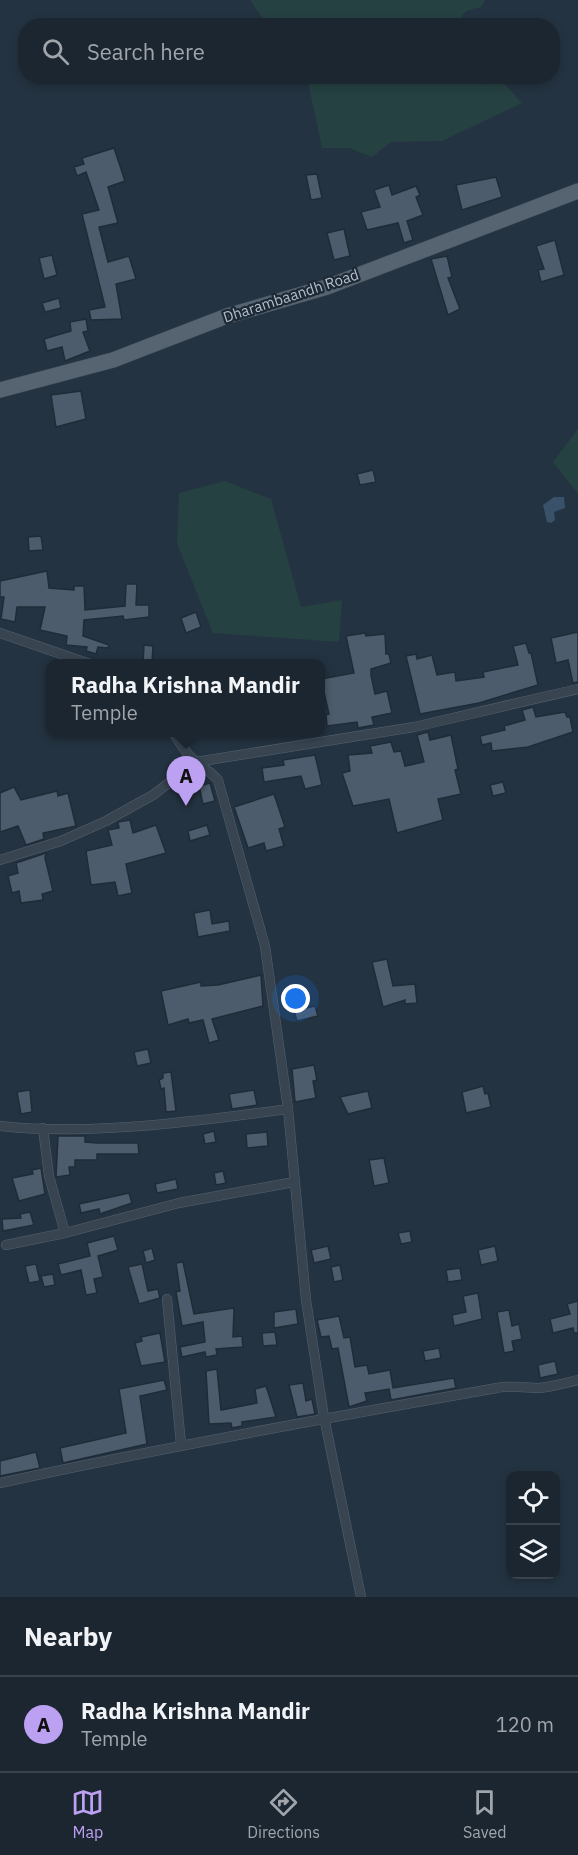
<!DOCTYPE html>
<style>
:root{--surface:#1b2631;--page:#28323d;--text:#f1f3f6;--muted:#a0a5ab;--line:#39434d;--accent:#bca0f2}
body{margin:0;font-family:"IBM Plex Sans",sans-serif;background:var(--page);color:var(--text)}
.controls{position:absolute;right:18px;bottom:18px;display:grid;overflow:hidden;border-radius:12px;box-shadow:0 3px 9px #0003}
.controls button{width:54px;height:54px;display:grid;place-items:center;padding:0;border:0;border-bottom:2px solid var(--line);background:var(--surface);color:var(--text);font:30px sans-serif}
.you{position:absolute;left:296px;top:999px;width:21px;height:21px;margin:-15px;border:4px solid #fff;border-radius:50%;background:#1a73e8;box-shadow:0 0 0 9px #1a73e833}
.badge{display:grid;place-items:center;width:39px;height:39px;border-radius:50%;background:var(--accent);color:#111;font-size:20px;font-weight:700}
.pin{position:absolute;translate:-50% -50px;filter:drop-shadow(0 2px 3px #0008)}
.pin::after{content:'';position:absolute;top:32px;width:21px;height:18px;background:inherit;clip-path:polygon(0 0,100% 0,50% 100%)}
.popup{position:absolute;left:46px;top:659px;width:279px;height:78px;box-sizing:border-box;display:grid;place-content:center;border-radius:12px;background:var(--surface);filter:drop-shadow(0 2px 4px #0005);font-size:20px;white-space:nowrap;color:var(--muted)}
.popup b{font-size:22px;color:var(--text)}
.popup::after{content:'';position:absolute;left:50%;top:100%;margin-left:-12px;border:12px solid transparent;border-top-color:var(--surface)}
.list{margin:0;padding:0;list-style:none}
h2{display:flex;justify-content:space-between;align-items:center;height:78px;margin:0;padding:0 24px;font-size:26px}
h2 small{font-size:20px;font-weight:400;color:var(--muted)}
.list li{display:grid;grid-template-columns:39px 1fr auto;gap:18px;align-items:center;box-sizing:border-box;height:96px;padding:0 24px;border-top:2px solid var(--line)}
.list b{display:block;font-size:22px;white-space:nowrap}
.list p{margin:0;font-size:20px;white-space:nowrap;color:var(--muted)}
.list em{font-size:20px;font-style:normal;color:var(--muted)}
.icon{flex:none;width:33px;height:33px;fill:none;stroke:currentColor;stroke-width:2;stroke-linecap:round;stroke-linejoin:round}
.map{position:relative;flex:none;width:578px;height:1597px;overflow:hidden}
.search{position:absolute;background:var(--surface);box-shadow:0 3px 9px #0003;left:18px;right:18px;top:18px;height:66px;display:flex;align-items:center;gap:15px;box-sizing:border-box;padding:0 21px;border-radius:24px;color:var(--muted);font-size:22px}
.sheet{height:174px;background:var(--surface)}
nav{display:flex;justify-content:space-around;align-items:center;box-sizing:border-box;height:84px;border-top:2px solid var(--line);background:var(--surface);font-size:16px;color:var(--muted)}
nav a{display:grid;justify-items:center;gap:3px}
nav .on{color:var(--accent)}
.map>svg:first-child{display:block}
.green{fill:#264142}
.water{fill:#39526a}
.building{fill:#4d5c6c;stroke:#1f2c38;stroke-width:1.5}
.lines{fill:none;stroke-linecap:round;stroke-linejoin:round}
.street-casing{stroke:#56626e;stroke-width:10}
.primary-casing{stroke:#424e5a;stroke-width:16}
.street{stroke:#384551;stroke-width:9}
.primary{stroke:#566471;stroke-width:15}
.labels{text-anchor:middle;stroke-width:4.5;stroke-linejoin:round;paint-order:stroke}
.street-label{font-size:15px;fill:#b5bfcb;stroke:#1d2a36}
</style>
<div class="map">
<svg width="578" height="1597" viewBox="0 0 578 1597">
<rect width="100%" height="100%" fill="#243341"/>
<g class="green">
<polygon points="250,0 485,0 481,7 466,11 455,25 296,26 294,20 267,25"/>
<polygon points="307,77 480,77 482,85 501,80 522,103 442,141 391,142 372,157 349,148 322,148"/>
<polygon points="578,429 578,494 553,462"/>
<polygon points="225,481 271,499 301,607 342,600 339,642 213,633 177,543 179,493"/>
</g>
<polygon class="water" points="554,497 564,497 565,508 554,512 555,520 551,523 547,522 543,505"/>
<g class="building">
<polygon points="114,148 125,181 108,187 118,223 99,227 108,262 129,256 136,279 116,284 122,319 91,320 89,310 105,307 82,214 99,210 86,172 77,176 74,167 84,164 82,158"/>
<polygon points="317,174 322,198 311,200 306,175"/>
<polygon points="496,177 502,197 462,210 456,185"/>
<polygon points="389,185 392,195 416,186 420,195 416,197 423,215 407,221 413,240 404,243 398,223 367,230 361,212 380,207 374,190"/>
<polygon points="344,229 350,256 334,260 327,233"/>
<polygon points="555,240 564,275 541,282 538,270 544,269 536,246"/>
<polygon points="52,255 57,275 44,279 39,258"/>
<polygon points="447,256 452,277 448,278 460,309 448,315 431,259"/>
<polygon points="59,298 61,308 45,312 42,303"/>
<polygon points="86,319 88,331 83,332 90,351 65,361 62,347 47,351 44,339 71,331 70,322"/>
<polygon points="81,391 86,419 56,427 51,395"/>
<polygon points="373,470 376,482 360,485 357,474"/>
<polygon points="41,536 43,550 29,551 28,537"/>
<polygon points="47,571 49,588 74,590 74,586 84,586 85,610 125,606 126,584 137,584 136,605 149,605 149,617 124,620 123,616 84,620 83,636 109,645 108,648 98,647 96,654 86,651 87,647 66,645 67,636 40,630 45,607 17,607 15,622 1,619 4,597 0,597 0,581"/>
<polygon points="196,612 201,627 186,633 181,618"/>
<polygon points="578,632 578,682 573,683 568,660 556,663 551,638"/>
<polygon points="365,633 366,636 385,634 386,654 389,654 391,663 371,669 371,675 375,694 387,691 392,713 372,717 374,725 358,728 357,722 327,726 326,715 329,714 321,679 354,673 346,636"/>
<polygon points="526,643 529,653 531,653 538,685 479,703 420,714 406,656 416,654 417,659 432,655 437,675 455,672 456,681 484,677 483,672 518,665 513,646"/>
<polygon points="144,645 153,646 152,663 143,663"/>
<polygon points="533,707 536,717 565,712 567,717 570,717 573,732 528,747 492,751 491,743 482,745 480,736 505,730 504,726 525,720 522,710"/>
<polygon points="428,732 430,740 451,735 458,769 455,770 461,794 438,799 443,820 397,833 389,799 353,806 342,773 350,771 348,755 372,753 370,746 391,742 394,752 401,751 405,766 424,762 417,735"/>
<polygon points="315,755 322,785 305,789 301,776 264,782 262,768 284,765 283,760"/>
<polygon points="503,782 506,793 493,796 490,785"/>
<polygon points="210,783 215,801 203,804 199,786"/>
<polygon points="14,787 21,800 57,791 58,796 68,793 76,826 43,833 44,839 26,845 18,826 0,832 0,793"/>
<polygon points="274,794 285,827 279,829 284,846 266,851 264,843 248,848 234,807"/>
<polygon points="130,820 133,833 156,825 166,853 126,864 132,893 118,896 115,882 91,885 86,851 112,845 108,830 119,828 118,822"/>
<polygon points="207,825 210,835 190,841 188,831"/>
<polygon points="46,853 45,858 53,891 42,894 43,900 21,903 19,891 12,893 8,876 18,873 16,863"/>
<polygon points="210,910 212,924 229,921 230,931 198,937 194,913"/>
<polygon points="387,959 393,986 415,984 417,1003 405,1004 405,1000 383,1007 372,962"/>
<polygon points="261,975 263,1006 212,1019 219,1040 209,1043 203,1020 189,1023 188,1019 168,1025 161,991 201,982 201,986 218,985"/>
<polygon points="315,1006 318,1016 297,1021 294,1011"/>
<polygon points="148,1049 151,1063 137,1066 134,1052"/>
<polygon points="314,1065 317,1080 313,1081 316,1098 295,1102 292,1069"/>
<polygon points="171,1072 176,1111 166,1112 164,1088 161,1089 159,1080 163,1078 163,1073"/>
<polygon points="483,1086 485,1094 488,1093 491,1107 466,1113 462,1092"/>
<polygon points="30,1090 32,1112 21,1114 17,1092"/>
<polygon points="254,1090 257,1105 232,1109 229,1094"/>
<polygon points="368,1091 372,1108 348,1114 340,1097"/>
<polygon points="214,1131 216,1142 205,1144 203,1134"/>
<polygon points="267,1132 268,1146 247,1148 246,1134"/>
<polygon points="58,1136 85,1136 85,1142 97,1143 138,1143 139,1154 97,1154 97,1160 75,1160 75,1167 69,1167 70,1175 56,1177"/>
<polygon points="384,1158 389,1183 374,1186 369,1160"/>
<polygon points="41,1168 45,1194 19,1201 12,1178 33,1174 32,1170"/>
<polygon points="223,1171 226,1183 216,1185 214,1173"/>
<polygon points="176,1179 178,1189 157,1193 155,1184"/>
<polygon points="129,1193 132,1203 100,1214 99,1209 81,1213 79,1204"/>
<polygon points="30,1212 34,1225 3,1231 2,1219 21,1218 20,1214"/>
<polygon points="410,1231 412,1242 401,1244 398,1233"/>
<polygon points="114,1236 118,1250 98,1256 103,1277 94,1279 97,1293 86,1295 81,1270 61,1275 58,1264 90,1256 87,1243"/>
<polygon points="328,1246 331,1259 314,1263 311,1250"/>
<polygon points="495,1246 498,1261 481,1265 478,1250"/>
<polygon points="152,1248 155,1260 146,1263 143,1251"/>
<polygon points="183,1262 194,1314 234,1308 233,1337 242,1336 243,1347 216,1349 217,1355 206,1357 205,1352 182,1357 180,1347 205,1342 203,1322 182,1326 176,1292 180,1291 176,1263"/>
<polygon points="36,1264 40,1281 29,1283 25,1266"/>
<polygon points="142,1264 148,1291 158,1289 160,1298 139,1304 128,1267"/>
<polygon points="340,1265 343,1280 334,1282 331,1267"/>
<polygon points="460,1268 462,1280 448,1282 446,1270"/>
<polygon points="53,1274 55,1285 44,1287 41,1276"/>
<polygon points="478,1293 482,1319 454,1326 452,1315 466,1312 463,1296"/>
<polygon points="578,1301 578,1333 574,1333 573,1328 553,1333 550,1319 570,1314 567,1304"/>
<polygon points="296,1309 298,1324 274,1328 274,1312"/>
<polygon points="509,1310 512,1326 519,1324 522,1339 512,1341 514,1351 504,1353 497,1312"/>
<polygon points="339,1316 344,1338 350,1337 355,1367 367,1365 369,1374 390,1370 393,1388 454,1378 456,1388 391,1400 389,1389 365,1393 367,1401 349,1407 338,1348 332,1349 329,1336 321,1337 317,1320"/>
<polygon points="275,1332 277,1345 263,1346 262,1333"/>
<polygon points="160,1333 165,1362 141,1366 135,1343 142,1341 141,1337"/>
<polygon points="439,1348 441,1358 425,1361 423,1351"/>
<polygon points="555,1361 558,1374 540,1378 538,1365"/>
<polygon points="217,1369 221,1410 257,1403 255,1389 266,1386 276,1417 242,1422 242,1426 232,1428 231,1423 209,1424 206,1371"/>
<polygon points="164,1380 167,1390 140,1396 147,1444 63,1463 60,1448 126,1433 119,1389"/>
<polygon points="303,1383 306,1401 312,1399 315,1414 297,1417 289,1385"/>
<polygon points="36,1452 40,1468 0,1476 0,1461"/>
</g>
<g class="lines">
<g class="street-casing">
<g id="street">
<polyline points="0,633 90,664"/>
<path d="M173,732C179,742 185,753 195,761C203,768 210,771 218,780L265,946L288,1109L306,1300L324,1417L361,1597"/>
<polyline points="0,860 61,841 106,821 153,795 196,762 414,727 578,689"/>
<path d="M0,1126C91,1136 198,1121 288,1109"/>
<polyline points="43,1128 49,1176 65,1233"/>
<polyline points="6,1245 65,1233 179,1203 294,1182"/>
<polyline points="167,1299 181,1444"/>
<path d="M0,1483C165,1447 331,1417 497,1388C510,1385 524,1388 538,1388C551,1387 565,1383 578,1380"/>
</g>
</g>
<g class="primary-casing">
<polyline id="primary" points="0,390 113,360 227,316 327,287 578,191"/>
</g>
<use href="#street" class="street"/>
<use href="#primary" class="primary"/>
</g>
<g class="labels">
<g class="street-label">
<text transform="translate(291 296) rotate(-18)" y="5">Dharambaandh Road</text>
</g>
</g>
</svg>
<div class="controls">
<button><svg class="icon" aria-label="locate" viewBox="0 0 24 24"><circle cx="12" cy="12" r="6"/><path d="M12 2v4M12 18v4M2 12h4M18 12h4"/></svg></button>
<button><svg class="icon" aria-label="layers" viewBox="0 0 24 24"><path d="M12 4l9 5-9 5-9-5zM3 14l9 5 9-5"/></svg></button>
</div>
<div class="you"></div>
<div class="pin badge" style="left:186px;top:806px">A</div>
<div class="popup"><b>Radha Krishna Mandir</b>Temple</div>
<div class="search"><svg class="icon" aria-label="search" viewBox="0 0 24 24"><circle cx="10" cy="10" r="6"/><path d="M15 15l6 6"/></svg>Search here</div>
</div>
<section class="sheet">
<h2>Nearby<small></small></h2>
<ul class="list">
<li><span class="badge">A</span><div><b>Radha Krishna Mandir</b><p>Temple</p></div><em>120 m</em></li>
</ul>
</section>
<nav>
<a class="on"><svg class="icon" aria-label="map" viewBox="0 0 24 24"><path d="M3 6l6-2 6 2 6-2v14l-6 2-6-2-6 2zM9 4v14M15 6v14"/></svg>Map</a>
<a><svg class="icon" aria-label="directions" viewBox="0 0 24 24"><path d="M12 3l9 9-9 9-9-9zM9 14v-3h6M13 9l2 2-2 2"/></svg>Directions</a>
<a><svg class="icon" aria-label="saved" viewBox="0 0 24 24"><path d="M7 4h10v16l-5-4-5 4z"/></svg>Saved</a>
</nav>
